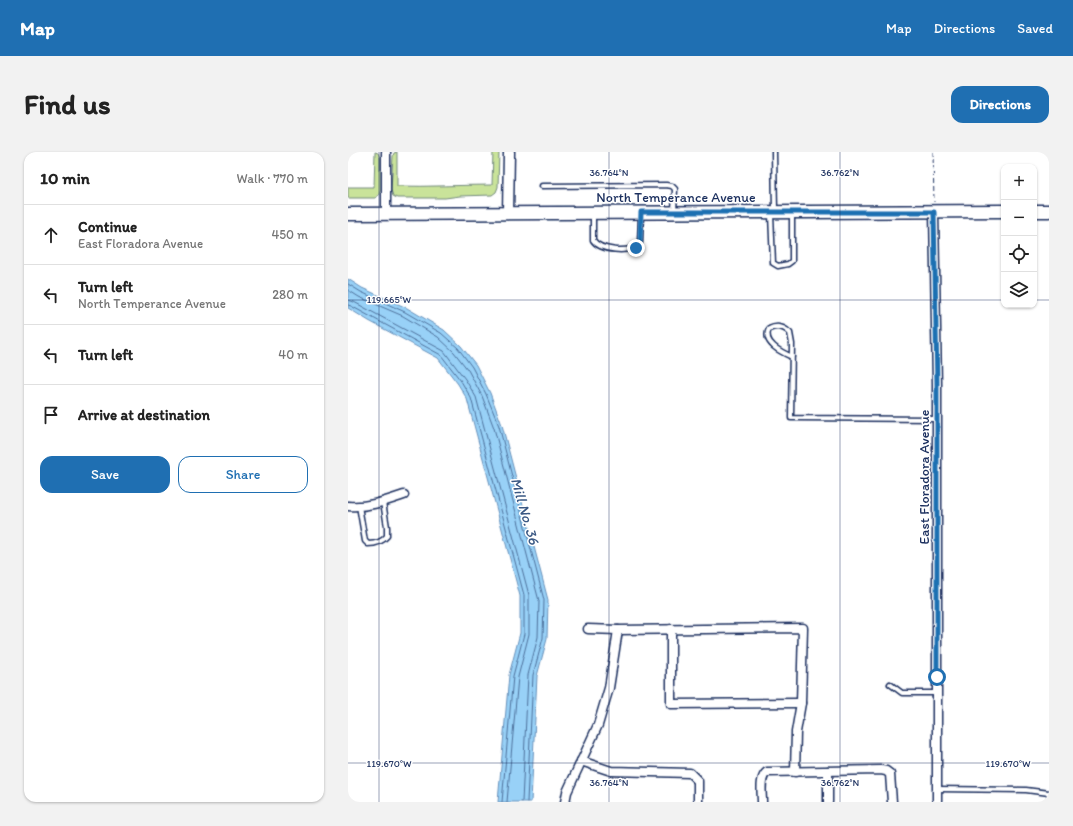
<!DOCTYPE html>
<meta charset="utf-8">
<style>
:root{--surface:#fff;--page:#f2f2f2;--text:#222;--muted:#767676;--line:#e0e0e0;--accent:#1f6fb2}
body{margin:0;font-family:Itim,sans-serif;background:var(--page);color:var(--text)}
.controls{position:absolute;right:12px;top:12px;display:grid;overflow:hidden;border-radius:8px;box-shadow:0 1px 3px #0004}
.controls button{width:36px;height:36px;display:grid;place-items:center;padding:0;border:0;border-bottom:1px solid var(--line);background:var(--surface);color:var(--text);font:20px sans-serif}
.stop{position:absolute;width:12px;height:12px;margin:-9px;border:3px solid #1f6fb2;border-radius:50%;background:#fff}
.stop.end{background:#1f6fb2;border-color:#fff;box-shadow:0 1px 4px #0008}
.list{margin:0;padding:0;list-style:none}
h2{display:flex;justify-content:space-between;align-items:center;height:52px;margin:0;padding:0 16px;font-size:17px}
h2 small{font-size:13px;font-weight:400;color:var(--muted)}
.list li{display:grid;grid-template-columns:26px 1fr auto;gap:12px;align-items:center;box-sizing:border-box;height:60px;padding:0 16px;border-top:1px solid var(--line)}
.list b{display:block;font-size:15px;white-space:nowrap}
.list p{margin:0;font-size:13px;white-space:nowrap;color:var(--muted)}
.list em{font-size:13px;font-style:normal;color:var(--muted)}
.actions{display:flex;gap:8px;padding:12px 16px}
.actions a{flex:1;padding:9px 0;border:1px solid var(--accent);border-radius:12px;text-align:center;font-size:14px;color:var(--accent)}
.actions .main{background:var(--accent);color:#fff}
.icon{flex:none;width:22px;height:22px;fill:none;stroke:currentColor;stroke-width:2;stroke-linecap:round;stroke-linejoin:round}
.map{position:relative;flex:none;width:701px;height:650px;overflow:hidden;border-radius:12px}
header{display:flex;align-items:center;gap:24px;box-sizing:border-box;height:56px;padding:0 20px;background:var(--accent);color:#fff}
header strong{font-size:19px}
nav{display:flex;gap:22px;margin-inline-start:auto;font-size:14px}
.intro{display:flex;align-items:center;justify-content:space-between;box-sizing:border-box;height:96px;padding:0 24px}
h1{margin:0;font-size:28px}
.button{padding:10px 18px;border-radius:12px;background:var(--accent);color:#fff;font-size:14px;font-weight:700}
main{display:flex;gap:24px;padding:0 24px}
aside{flex:1;background:var(--surface);border-radius:12px;box-shadow:0 1px 3px #0004}
.map>svg:first-child{display:block}
.green{fill:#c9e39a;stroke:#72897c}
.water{fill:#98d1f7;stroke:#6690ba}
.lines{fill:none;stroke-linecap:round;stroke-linejoin:round}
.shore{stroke:#4d709b;stroke-width:1}
.service-casing{stroke:#1b2f5e;stroke-width:7}
.minor-casing{stroke:#1b2f5e;stroke-width:11}
.tertiary-casing{stroke:#1b2f5e;stroke-width:13}
.secondary-casing{stroke:#1b2f5e;stroke-width:15}
.path{stroke:#1b2f5e;stroke-width:1;stroke-dasharray:4 3;stroke-linecap:butt}
.service{stroke:#fff;stroke-width:4}
.minor{stroke:#fff;stroke-width:8}
.tertiary{stroke:#fff;stroke-width:10}
.secondary{stroke:#fff;stroke-width:12}
.route{stroke:#1f6fb2;stroke-width:5}
.ticks{fill:none;stroke:#1b2f5e;stroke-width:1;stroke-opacity:0.45}
.labels{text-anchor:middle;stroke-width:3;stroke-linejoin:round;paint-order:stroke}
.street-label{font-size:14px;fill:#1b2f5e;stroke:#fff}
.water-label{font-size:15px;font-style:italic;fill:#3a5884;stroke:#fff}
.ticks-label{font-size:10px;text-anchor:middle;fill:#1b2f5e;stroke:#fff;stroke-width:3;stroke-linejoin:round;paint-order:stroke}
</style>
<header>
<strong>Map</strong>
<nav><a>Map</a><a>Directions</a><a>Saved</a></nav>
</header>
<div class="intro"><h1>Find us</h1><a class="button">Directions</a></div>
<main>
<aside>
<h2>10 min<small>Walk · 770 m</small></h2>
<ul class="list">
<li><svg class="icon" aria-label="ahead" viewBox="0 0 24 24"><path d="M12 20V5M6 11l6-6 6 6"/></svg><div><b>Continue</b><p>East Floradora Avenue</p></div><em>450 m</em></li>
<li><svg class="icon" aria-label="left" viewBox="0 0 24 24"><path d="M17 20v-9H6M10 6l-5 5 5 5"/></svg><div><b>Turn left</b><p>North Temperance Avenue</p></div><em>280 m</em></li>
<li><svg class="icon" aria-label="left" viewBox="0 0 24 24"><path d="M17 20v-9H6M10 6l-5 5 5 5"/></svg><div><b>Turn left</b></div><em>40 m</em></li>
<li><svg class="icon" aria-label="arrive" viewBox="0 0 24 24"><path d="M6 21V4h12l-3 4 3 4H6"/></svg><div><b>Arrive at destination</b></div></li>
</ul>
<div class="actions"><a class="main">Save</a><a>Share</a></div>
</aside>
<div class="map">
<svg width="701" height="650" viewBox="0 0 701 650">
<rect width="100%" height="100%" fill="#fff"/>
<filter id="ink" filterUnits="userSpaceOnUse"><feTurbulence type="fractalNoise" baseFrequency=".025" numOctaves="2"/><feDisplacementMap in="SourceGraphic" scale="8" xChannelSelector="R" yChannelSelector="G"/><feConvolveMatrix kernelMatrix="1 2 1 2 8 2 1 2 1" color-interpolation-filters="sRGB"/></filter>
<g filter="url(#ink)">
<g class="green">
<polygon points="27,0 30,1 32,6 32,38 31,43 27,46 0,46 0,35 26,35"/>
<path d="M49,0V34C81,35 112,33 144,33L145,0H151L150,35L148,40L144,43L112,44L97,46H49L45,44L43,38L45,4L46,1Z"/>
</g>
<polygon class="water" points="0,127 14,136 59,156 96,178 113,194 128,213 142,241 154,273 200,448 199,487 189,524 183,650 150,650 161,523 172,481 172,444 119,247 110,232 90,206 21,169 0,156"/>
<g class="lines">
<g class="shore">
<polyline points="0,132 13,140 57,160 93,181 110,196 124,215 138,242 151,274 196,448 195,486 185,523 179,650"/>
<polyline points="0,138 11,145 55,164 90,185 106,200 120,218 134,244 146,276 191,449 190,485 180,523 174,650"/>
<polyline points="0,148 6,150 96,199 117,227 128,245 181,443 181,482 170,525 159,650"/>
<polyline points="0,153 3,154 93,203 113,229 123,246 176,443 176,482 165,524 154,650"/>
</g>
<g class="service-casing">
<g id="service">
<polyline points="426,0 427,59"/>
<polyline points="194,34 318,33 324,34 327,37 326,60"/>
<path d="M245,62V88C252,99 280,101 291,93L292,90L293,63"/>
<polyline points="423,62 425,111 430,114 440,112 444,109 444,61"/>
<path d="M444,205C433,200 414,191 421,177C429,173 436,175 442,181L444,192L443,266L589,267"/>
<path d="M11,354L17,389L20,392C27,392 34,390 39,384V375L35,350"/>
<polyline points="542,532 554,541 589,541"/>
<polyline points="589,637 678,638 701,641"/>
</g>
</g>
<g class="minor-casing">
<g id="minor">
<polyline points="586,60 589,232 589,650"/>
<polyline points="38,61 38,0"/>
<path d="M0,354C19,356 38,349 56,343"/>
<polyline points="240,477 270,478 455,476 453,551 448,580 447,620"/>
<polyline points="323,477 323,552 453,551"/>
<polyline points="233,609 263,619 342,621 350,629 350,650"/>
<polyline points="480,619 480,650"/>
<polyline points="217,650 219,640 250,573 261,536 270,478"/>
<path d="M414,650C414,641 411,626 419,620L533,618L538,619L542,622L544,650"/>
</g>
</g>
<g class="tertiary-casing">
<polyline id="tertiary" points="160,61 161,0"/>
</g>
<g class="secondary-casing">
<g id="secondary">
<polyline points="686,59 701,59"/>
<polyline points="0,62 656,59"/>
</g>
</g>
<polyline class="path" points="585,0 586,50"/>
<use href="#service" class="service"/>
<use href="#minor" class="minor"/>
<use href="#tertiary" class="tertiary"/>
<use href="#secondary" class="secondary"/>
</g>
</g>
<g class="lines" filter="url(#ink)">
<polyline class="route" points="288,96 292,90 293,60 586,60 589,232 589,525"/>
</g>
<path class="ticks" d="M31,0V650M261,0V650M492,0V650M0,148H656M686,148H701M0,611H701"/>
<g class="labels">
<g class="street-label">
<text x="328" y="50">North Temperance Avenue</text>
<text transform="translate(576 325) rotate(-90)" y="5">East Floradora Avenue</text>
</g>
<g class="water-label">
<text transform="translate(177 359) rotate(74)" y="5">Mill No. 36</text>
</g>
</g>
<g class="ticks-label">
<text x="261" y="24">36.764°N</text>
<text x="492" y="24">36.762°N</text>
<text x="41" y="151">119.665°W</text>
<text x="660" y="615">119.670°W</text>
<text x="41" y="615">119.670°W</text>
<text x="261" y="634">36.764°N</text>
<text x="492" y="634">36.762°N</text>
</g>
</svg>
<div class="controls">
<button>+</button>
<button>−</button>
<button><svg class="icon" aria-label="locate" viewBox="0 0 24 24"><circle cx="12" cy="12" r="6"/><path d="M12 2v4M12 18v4M2 12h4M18 12h4"/></svg></button>
<button><svg class="icon" aria-label="layers" viewBox="0 0 24 24"><path d="M12 4l9 5-9 5-9-5zM3 14l9 5 9-5"/></svg></button>
</div>
<div class="stop" style="left:589px;top:525px"></div>
<div class="stop end" style="left:288px;top:96px"></div>
</div>
</main>
